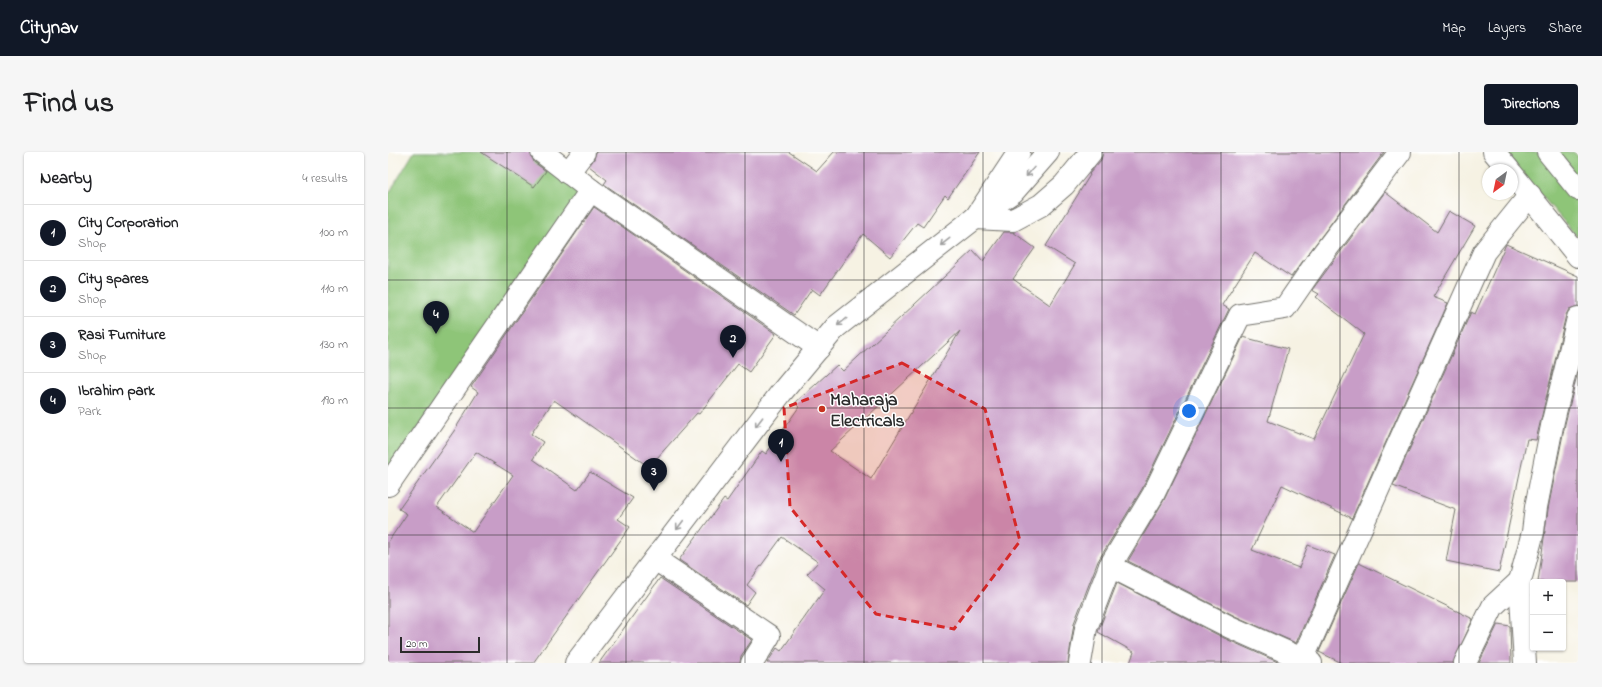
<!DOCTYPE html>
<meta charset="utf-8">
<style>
:root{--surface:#fff;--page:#f6f6f6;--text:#202124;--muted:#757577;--line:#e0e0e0;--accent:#111827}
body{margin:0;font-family:"Indie Flower",sans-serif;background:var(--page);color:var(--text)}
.controls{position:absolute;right:12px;bottom:12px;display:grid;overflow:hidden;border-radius:4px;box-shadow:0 1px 3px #0004}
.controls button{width:36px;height:36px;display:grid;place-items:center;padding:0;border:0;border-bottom:1px solid var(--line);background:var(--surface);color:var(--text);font:20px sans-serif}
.compass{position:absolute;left:1094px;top:12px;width:36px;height:36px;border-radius:50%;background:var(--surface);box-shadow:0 1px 3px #0004;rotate:213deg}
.scale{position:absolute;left:12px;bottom:10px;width:80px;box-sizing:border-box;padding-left:4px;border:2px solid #2b2b2b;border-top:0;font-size:11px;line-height:14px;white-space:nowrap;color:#2b2b2b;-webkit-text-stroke:3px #fff;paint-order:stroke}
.you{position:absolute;left:801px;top:259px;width:14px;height:14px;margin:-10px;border:3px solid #fff;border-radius:50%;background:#1a73e8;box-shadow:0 0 0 6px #1a73e833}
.badge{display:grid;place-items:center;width:26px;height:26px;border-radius:50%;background:var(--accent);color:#fff;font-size:13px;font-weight:700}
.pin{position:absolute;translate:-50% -33px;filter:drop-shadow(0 1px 2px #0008)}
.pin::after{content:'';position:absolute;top:21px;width:14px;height:12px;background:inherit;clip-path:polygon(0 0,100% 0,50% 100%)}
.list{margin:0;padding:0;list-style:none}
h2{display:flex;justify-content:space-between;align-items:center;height:52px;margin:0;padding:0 16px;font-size:17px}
h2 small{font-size:13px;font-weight:400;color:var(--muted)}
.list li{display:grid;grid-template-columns:26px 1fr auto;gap:12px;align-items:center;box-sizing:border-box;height:56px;padding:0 16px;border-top:1px solid var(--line)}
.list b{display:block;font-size:15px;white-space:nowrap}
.list p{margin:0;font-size:13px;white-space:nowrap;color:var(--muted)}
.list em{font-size:13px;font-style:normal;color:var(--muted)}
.map{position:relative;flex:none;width:1190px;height:511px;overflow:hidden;border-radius:4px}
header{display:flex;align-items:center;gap:24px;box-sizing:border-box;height:56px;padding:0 20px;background:var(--accent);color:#fff}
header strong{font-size:19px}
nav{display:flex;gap:22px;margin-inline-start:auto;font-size:14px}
.intro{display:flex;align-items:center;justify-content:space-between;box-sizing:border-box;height:96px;padding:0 24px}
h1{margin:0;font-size:28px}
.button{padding:10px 18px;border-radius:4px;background:var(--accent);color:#fff;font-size:14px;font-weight:700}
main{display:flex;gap:24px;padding:0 24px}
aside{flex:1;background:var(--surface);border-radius:4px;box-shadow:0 1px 3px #0004}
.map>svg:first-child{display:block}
.green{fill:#8ec578;stroke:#5c7852}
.building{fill:#c89dc7;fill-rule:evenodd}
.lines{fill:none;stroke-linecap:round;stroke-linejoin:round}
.minor-casing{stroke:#72716b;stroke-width:24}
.major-casing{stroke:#72716b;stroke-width:24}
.minor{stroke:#fff;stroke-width:22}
.major{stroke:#fff;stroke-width:22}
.oneway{stroke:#a0a0a0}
.marked{fill:#d62828;fill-opacity:0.2;stroke:#d62828;stroke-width:3;stroke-dasharray:8 5;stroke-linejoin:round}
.grid{fill:none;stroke:#2b2b2b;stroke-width:1;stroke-opacity:0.55}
.poi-dot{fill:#c8321e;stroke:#fff;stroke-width:1.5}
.labels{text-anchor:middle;stroke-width:3;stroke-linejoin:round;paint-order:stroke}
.poi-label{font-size:18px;font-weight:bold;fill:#2b2b2b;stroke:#fff;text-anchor:start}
</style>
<header>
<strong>Citynav</strong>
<nav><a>Map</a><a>Layers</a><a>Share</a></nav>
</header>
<div class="intro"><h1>Find us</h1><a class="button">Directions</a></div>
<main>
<aside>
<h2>Nearby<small>4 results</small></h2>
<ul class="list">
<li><span class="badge">1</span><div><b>City Corporation</b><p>Shop</p></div><em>100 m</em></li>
<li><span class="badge">2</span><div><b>City spares</b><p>Shop</p></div><em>110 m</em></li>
<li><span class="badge">3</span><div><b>Rasi Furniture</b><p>Shop</p></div><em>130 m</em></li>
<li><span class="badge">4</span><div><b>Ibrahim park</b><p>Park</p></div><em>190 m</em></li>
</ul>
</aside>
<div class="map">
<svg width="1190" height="511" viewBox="0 0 1190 511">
<rect width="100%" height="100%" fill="#fff"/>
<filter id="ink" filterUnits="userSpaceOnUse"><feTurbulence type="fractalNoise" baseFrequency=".025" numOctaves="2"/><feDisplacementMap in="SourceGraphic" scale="8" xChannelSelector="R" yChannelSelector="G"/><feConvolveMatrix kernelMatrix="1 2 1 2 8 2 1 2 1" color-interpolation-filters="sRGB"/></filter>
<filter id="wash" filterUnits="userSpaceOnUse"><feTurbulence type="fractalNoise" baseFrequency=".012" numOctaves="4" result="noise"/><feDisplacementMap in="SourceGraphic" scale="16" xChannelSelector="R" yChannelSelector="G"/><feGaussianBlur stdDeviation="0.9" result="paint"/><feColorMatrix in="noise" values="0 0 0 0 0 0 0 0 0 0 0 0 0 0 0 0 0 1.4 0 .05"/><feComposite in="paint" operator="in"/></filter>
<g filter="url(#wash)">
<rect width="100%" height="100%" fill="#f6f2e3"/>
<g class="green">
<polygon points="26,0 135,0 193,41 0,320 0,43"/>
<polygon points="1116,0 1186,0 1190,4 1190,86"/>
</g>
<g id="blocks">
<g class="building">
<polygon points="93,0 142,0 146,10 158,19 146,35"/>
<polygon points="208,0 401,0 429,19 446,0 592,0 560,46 557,43 535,75 529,71 502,105 475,82 432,143 424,137 406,163 216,32 219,28 201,14 206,7"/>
<path d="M715,0H996L903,125L867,101L834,153L841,157L754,337L710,409L686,471L680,511H379L389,496L393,499L437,437L419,422L430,410L394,385L359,433L367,440L358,453L291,408L336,347L339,349L374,299L378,302L411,255L407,251L449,213L455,219L585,98L595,109L616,80H625L647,96L625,127L662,153L687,112L658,94L702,23L701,22L713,8ZM572,179L483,327L442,299Z"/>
<polygon points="997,40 1049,80 1061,59 1087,74 1045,145 1060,151 964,366 894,333 864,398 911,416 920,393 947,403 908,491 847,464 740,409 776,348 855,185 900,197 880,269 926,287 976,182 928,145 931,142 924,138"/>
<path d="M206,55L388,182L361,220L350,212L311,262L309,261L261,315L166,248L143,282L155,290L145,307L189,338L202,320L245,346L230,367L242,375L145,511H0V390L19,362L11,357L66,279L90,240L83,235ZM88,300L125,323L85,380L49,355Z"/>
<polygon points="1118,92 1190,124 1190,154 1181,157 1178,163 1148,288 1139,287 1111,420 1058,409 1068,358 1005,334 1083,160 1087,162"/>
<polygon points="1190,219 1190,430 1150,430 1160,357 1177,272"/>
<polygon points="971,411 1085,467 1065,511 954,511 931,500"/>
<polygon points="272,426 364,488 353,504 352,511 211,511"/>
<polygon points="729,431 836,486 892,511 742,511 746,500 710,480"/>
<polygon points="1110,472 1122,474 1123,511 1091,511"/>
</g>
</g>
</g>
<g filter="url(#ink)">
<use href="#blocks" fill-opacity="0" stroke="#72716b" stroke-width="1"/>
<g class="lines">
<g class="minor-casing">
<g id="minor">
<polyline points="154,0 203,38 431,196"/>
<polyline points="1106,0 1121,18"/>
<polyline points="180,21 196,0"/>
<polyline points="1124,22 1190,104"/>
<polyline points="588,65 631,0"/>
<polyline points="587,66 625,68 653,53 676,33 703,0"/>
<polyline points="0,333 203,38"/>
<polyline points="267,407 381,484 364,511"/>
<polyline points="722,414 842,475 923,511"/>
<polyline points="915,506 1096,100 1142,43"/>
<polyline points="692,511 698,476 722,414 765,343 852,163 897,156 928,111 1012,0"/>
<polyline points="1077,511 1105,454 1132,429"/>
<polyline points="1137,511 1132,429 1145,380 1148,355 1165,269 1190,166"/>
</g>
</g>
<g class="major-casing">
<g id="major">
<polyline points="1160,0 1190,37"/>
<polyline points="188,511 393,241 448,175 587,66 625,40 660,0"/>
</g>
</g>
<use href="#minor" class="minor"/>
<use href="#major" class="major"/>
</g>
<defs><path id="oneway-shaft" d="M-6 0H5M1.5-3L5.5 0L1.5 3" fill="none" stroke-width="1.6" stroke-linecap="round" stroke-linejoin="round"/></defs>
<g class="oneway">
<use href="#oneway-shaft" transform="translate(642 20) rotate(131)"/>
<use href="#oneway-shaft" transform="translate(557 90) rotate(142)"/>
<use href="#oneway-shaft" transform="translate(454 170) rotate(142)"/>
<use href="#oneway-shaft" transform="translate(371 270) rotate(127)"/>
<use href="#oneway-shaft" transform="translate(292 373) rotate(127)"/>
</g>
</g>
<path class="marked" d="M514,211L597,257L632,389L566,477L488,462L402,355L396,256Z"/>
<path class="grid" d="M119,0V511M238,0V511M357,0V511M476,0V511M595,0V511M714,0V511M833,0V511M952,0V511M1071,0V511M0,128H1190M0,256H1190M0,383H1190"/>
<circle class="poi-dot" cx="434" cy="257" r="4"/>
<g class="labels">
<g class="poi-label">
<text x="442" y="253">Maharaja<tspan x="442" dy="21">Electricals</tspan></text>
</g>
</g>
</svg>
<div class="controls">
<button>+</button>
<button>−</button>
</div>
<svg class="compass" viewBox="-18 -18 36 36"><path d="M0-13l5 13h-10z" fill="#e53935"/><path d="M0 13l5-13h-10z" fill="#757577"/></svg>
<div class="scale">20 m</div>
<div class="you"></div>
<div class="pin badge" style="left:393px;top:310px">1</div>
<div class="pin badge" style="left:345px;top:206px">2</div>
<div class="pin badge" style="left:266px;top:339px">3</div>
<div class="pin badge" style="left:48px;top:182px">4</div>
</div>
</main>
